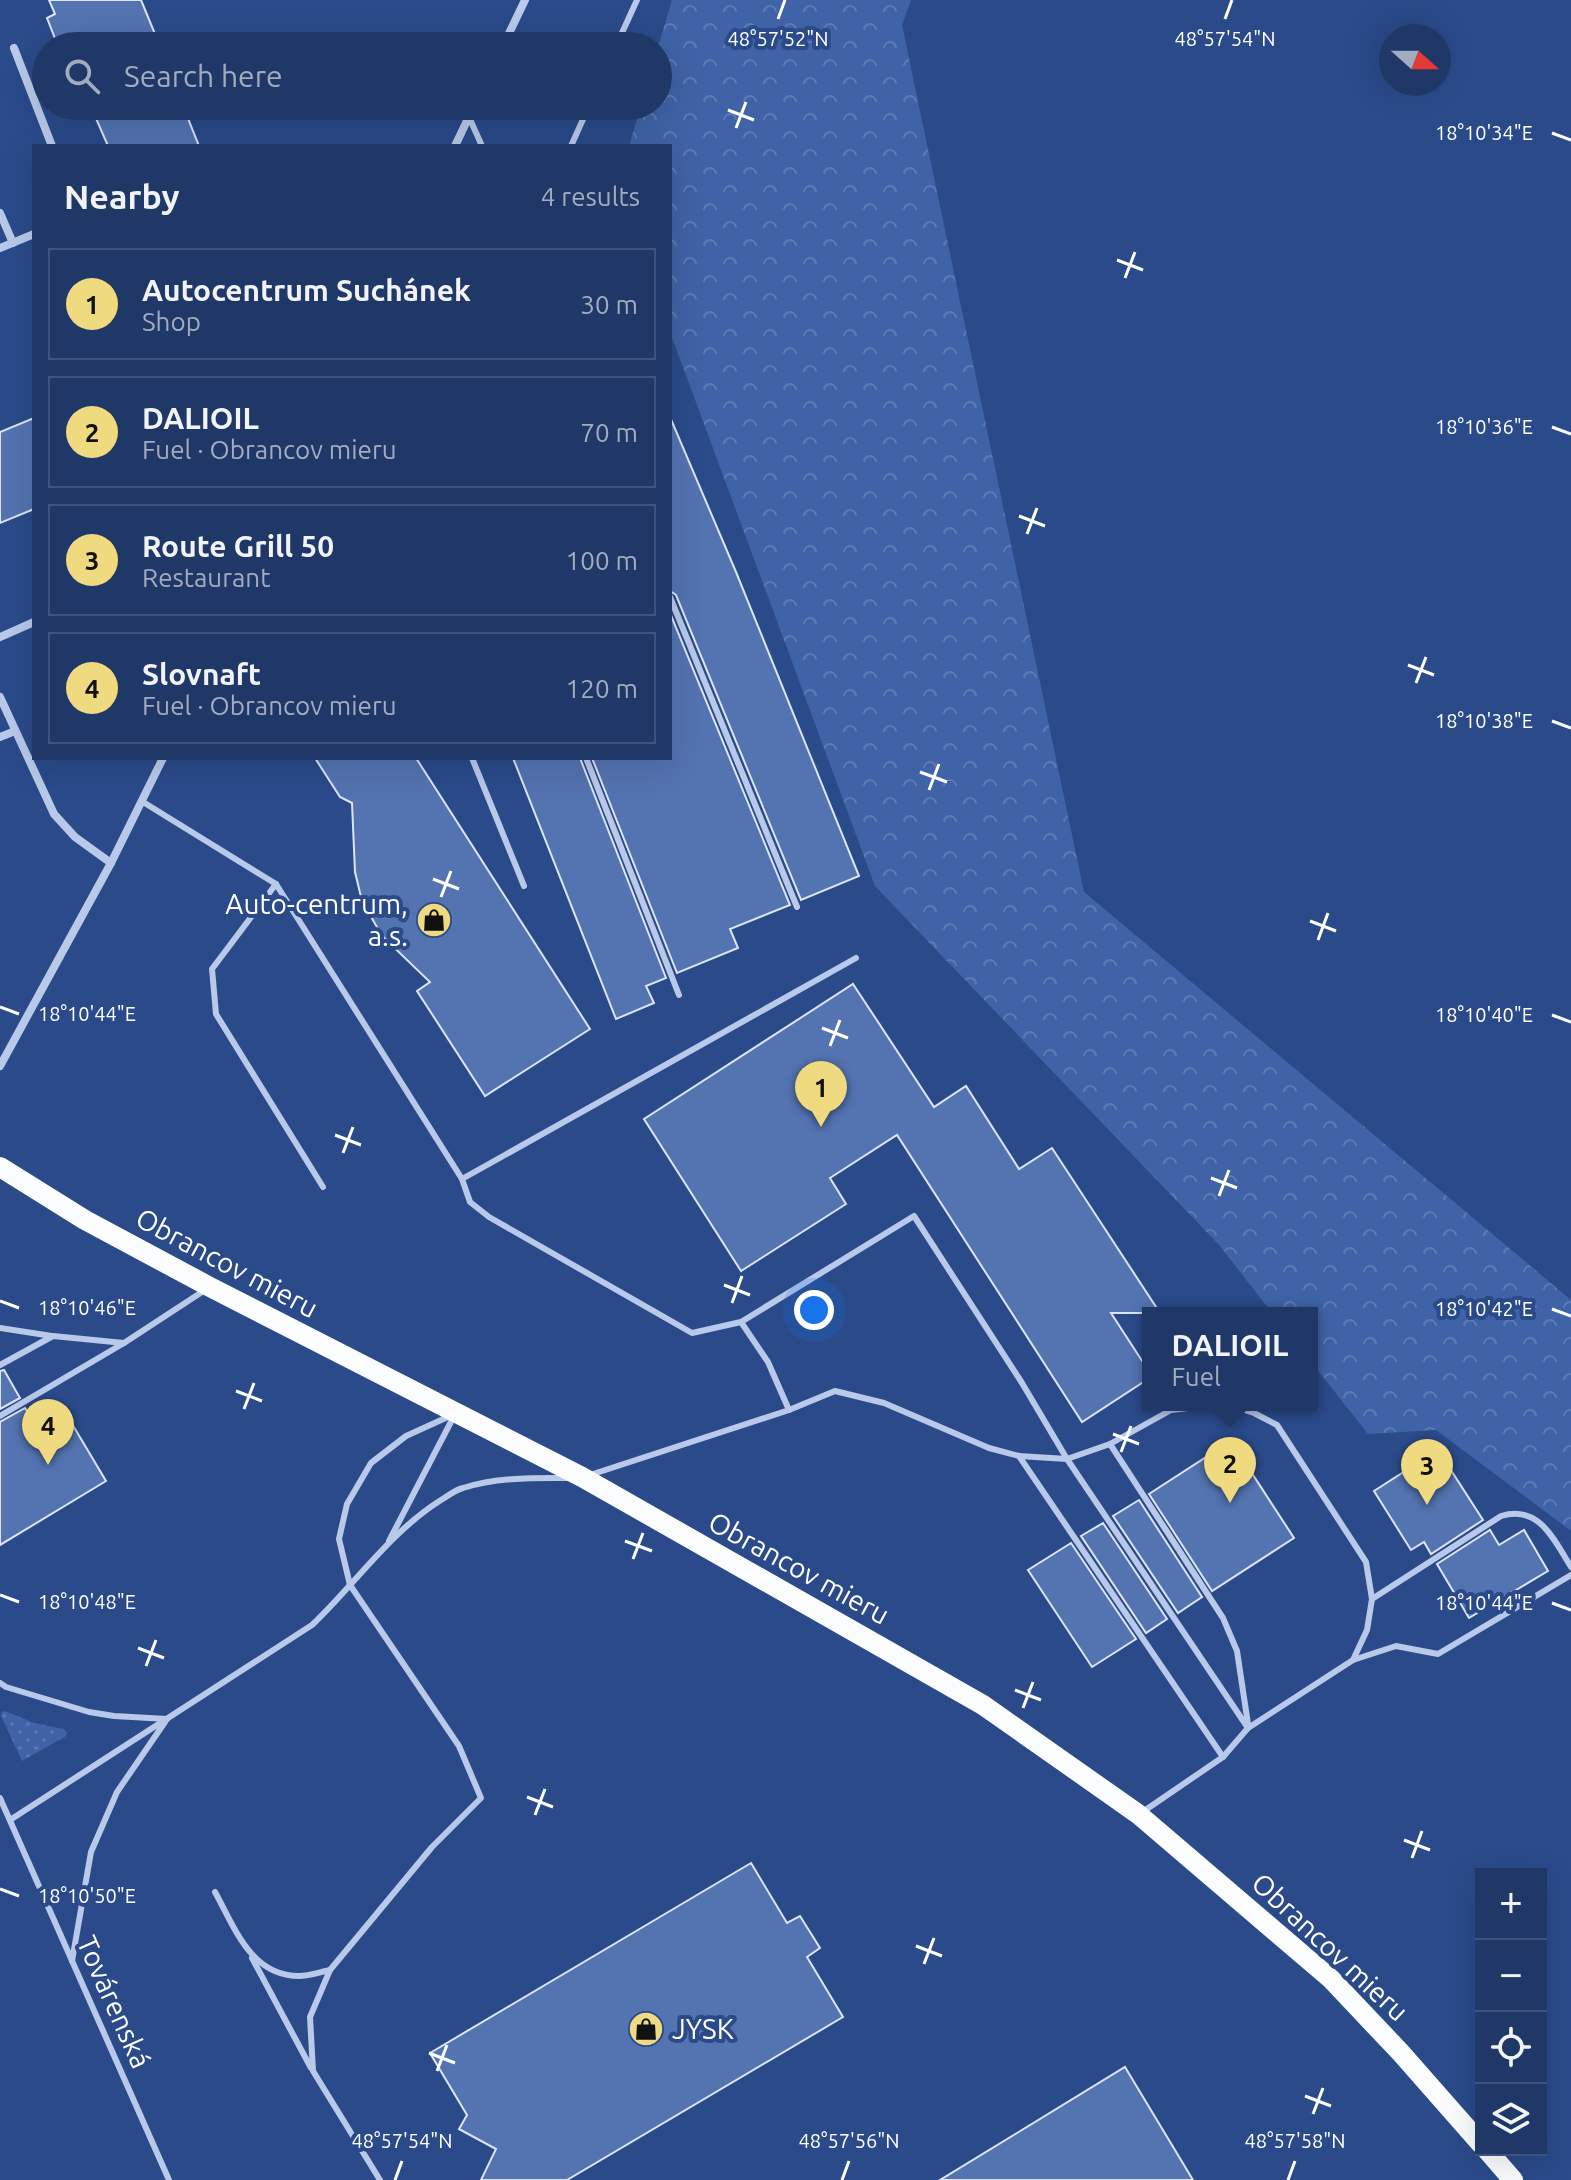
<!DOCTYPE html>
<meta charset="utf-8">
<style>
:root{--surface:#203868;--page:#2d4371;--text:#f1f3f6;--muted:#a2acc0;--line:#3d527c;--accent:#efda80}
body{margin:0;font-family:Ubuntu,sans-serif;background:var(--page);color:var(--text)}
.controls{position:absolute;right:24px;bottom:24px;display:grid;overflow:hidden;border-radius:0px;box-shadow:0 8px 32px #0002}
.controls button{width:72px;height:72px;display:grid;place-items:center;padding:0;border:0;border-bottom:2px solid var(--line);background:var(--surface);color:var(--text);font:40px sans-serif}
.compass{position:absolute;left:1379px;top:24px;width:72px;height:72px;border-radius:50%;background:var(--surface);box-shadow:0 8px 32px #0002;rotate:111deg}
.you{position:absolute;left:814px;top:1310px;width:28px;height:28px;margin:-20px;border:6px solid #fff;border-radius:50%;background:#1a73e8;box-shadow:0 0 0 12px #1a73e833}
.badge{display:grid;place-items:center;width:52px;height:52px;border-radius:50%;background:var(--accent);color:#111;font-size:26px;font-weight:700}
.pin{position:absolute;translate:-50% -66px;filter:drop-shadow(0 2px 4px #0008)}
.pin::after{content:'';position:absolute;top:42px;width:28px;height:24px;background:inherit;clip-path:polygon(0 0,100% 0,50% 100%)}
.popup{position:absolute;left:1142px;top:1307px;width:176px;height:104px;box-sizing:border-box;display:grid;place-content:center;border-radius:0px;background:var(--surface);filter:drop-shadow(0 2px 6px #0005);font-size:26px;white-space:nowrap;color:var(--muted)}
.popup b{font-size:30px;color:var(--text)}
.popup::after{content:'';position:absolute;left:50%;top:100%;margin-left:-16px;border:16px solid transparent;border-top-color:var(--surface)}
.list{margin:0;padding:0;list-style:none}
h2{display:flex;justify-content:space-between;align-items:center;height:104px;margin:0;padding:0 32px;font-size:34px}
h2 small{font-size:26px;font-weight:400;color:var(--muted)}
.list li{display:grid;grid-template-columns:52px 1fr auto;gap:24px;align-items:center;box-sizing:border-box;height:112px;margin:0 16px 16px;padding:0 16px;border:2px solid var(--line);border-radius:0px}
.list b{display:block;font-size:30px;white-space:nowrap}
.list p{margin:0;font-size:26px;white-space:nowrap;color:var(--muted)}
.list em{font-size:26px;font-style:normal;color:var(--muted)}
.icon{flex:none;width:44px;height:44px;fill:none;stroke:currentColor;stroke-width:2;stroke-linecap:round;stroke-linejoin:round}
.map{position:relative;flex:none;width:1571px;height:2180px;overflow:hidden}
.search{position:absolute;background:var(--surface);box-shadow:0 8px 32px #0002;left:32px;top:32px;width:640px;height:88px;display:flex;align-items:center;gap:20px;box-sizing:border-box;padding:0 28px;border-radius:44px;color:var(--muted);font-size:30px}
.panel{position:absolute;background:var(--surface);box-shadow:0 8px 32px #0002;left:32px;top:144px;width:640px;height:616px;border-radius:0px}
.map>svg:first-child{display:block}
.grass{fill:url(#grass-dots)}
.forest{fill:url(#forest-crowns)}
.building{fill:#5373b1;stroke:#dce5f7;stroke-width:2}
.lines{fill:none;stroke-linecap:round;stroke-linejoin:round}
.lane{stroke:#b8c9e9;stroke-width:6}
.street{stroke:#b8c9e9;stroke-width:8}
.primary{stroke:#fafcfe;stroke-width:20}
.ticks{fill:none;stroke:#fff;stroke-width:3}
.labels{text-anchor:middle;stroke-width:8;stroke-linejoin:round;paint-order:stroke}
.poi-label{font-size:28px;fill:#fff;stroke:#2a4a8a;text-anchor:end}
.street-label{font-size:28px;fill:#fff;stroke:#2a4a8a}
.ticks-label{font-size:20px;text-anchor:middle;fill:#fff;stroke:#2a4a8a;stroke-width:8;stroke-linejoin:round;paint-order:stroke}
</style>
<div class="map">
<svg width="1571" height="2180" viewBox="0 0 1571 2180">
<defs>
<pattern id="grass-dots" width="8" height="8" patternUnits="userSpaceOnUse" patternTransform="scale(2)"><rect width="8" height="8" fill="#3f63a6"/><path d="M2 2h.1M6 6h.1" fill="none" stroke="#5c7ab3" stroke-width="1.8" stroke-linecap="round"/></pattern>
<pattern id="forest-crowns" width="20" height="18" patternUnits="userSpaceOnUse" patternTransform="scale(2)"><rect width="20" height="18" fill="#3f63a6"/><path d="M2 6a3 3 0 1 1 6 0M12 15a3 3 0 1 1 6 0" fill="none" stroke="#5c7ab3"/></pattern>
</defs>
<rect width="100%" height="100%" fill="#2a4a8a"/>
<polygon class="grass" points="5,1711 34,1723 64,1729 67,1733 66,1736 22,1761 1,1716 2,1712"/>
<polygon class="forest" points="672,0 911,0 902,25 1084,892 1571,1300 1571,1531 1436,1430 1368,1434 1312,1363 1312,1313 1272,1313 1220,1246 875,886 670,332 670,146 629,146 641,106 658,106 658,47"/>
<g class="building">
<polygon points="49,0 141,0 160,46 58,46 47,18 55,14"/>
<polygon points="84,106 183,106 199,146 108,146 95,116 89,117"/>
<polygon points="670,417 736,572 859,876 801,900 676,595 670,591"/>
<polygon points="34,418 34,509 0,523 0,432"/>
<polygon points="670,613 790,905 730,929 738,948 677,973 592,758 670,758"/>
<polygon points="315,758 416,758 590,1029 485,1096 417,991 430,982 382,936 362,901 355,872 352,803 340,797"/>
<polygon points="513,758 580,758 666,978 646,986 654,1003 616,1019"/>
<polygon points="853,984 934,1107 966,1086 1019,1169 1052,1148 1160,1313 1111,1313 1148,1370 1148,1379 1082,1422 897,1135 830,1178 846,1204 741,1271 644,1119"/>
<polygon points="4,1370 20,1398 0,1409 0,1371"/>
<polygon points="25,1408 37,1428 65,1412 106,1481 0,1545 0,1422"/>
<polygon points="1231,1441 1294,1538 1212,1591 1149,1494"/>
<polygon points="1438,1450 1483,1520 1431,1554 1424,1542 1411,1550 1374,1491"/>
<polygon points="1139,1500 1202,1597 1178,1613 1113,1516"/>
<polygon points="1103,1523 1167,1619 1146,1633 1081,1536"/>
<polygon points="1490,1530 1499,1545 1524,1530 1548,1571 1469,1618 1437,1564"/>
<polygon points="1071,1543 1136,1639 1092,1667 1028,1570"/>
<polygon points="751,1863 787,1923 800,1916 820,1948 807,1957 843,2017 567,2180 481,2180 496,2149 459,2129 467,2115 430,2053"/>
<polygon points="1125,2067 1193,2180 940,2180"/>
</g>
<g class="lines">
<g class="lane">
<polyline points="616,46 637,0"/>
<polyline points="469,117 482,146"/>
<polyline points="571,146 589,106"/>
<polyline points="670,597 797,907"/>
<polyline points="472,758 524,886"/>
<polyline points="586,758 679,995"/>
<polyline points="143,802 276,884 462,1179"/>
<polyline points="276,884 212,969 216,1014 323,1187"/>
<polyline points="741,1322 914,1216 1022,1383 1067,1459 1248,1728"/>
<polyline points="0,1328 52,1336"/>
<polyline points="0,1365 53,1336 124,1343"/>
<polyline points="789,1410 768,1362 741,1322 692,1333 489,1217 470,1202 462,1179 856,958"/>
<polyline points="0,1416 124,1343 205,1290"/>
<polyline points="1110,1444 1223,1618 1237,1651 1248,1724"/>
<polyline points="1019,1456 1223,1757"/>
<polyline points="590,1475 789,1410 835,1391 884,1403 989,1448 1019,1456 1067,1459 1110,1444 1171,1410 1214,1405"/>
<polyline points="389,1541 454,1416"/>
<path d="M1372,1599L1501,1516C1539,1504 1554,1540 1571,1567"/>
<polyline points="1353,1660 1396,1646 1438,1654 1571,1575"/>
<polyline points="0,1683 6,1687 89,1712 114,1716 167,1719"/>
<polyline points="0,1798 169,2180"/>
<polyline points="1141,1813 1223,1757 1248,1728 1353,1660 1367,1630 1372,1599 1366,1562 1277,1425 1254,1413 1228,1405"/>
<path d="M10,1820L312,1625C355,1584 390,1532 441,1500C448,1496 455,1490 463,1488C497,1477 533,1478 568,1478"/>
<path d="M215,1892C235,1928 251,1976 299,1976C309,1976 320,1972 330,1970"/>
<polyline points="252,1958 311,2068"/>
<polyline points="72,1961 91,1852 117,1792 165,1722"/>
<polyline points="380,2180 313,2071 310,2017 330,1970 432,1847 481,1798 459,1746 350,1585 339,1539 347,1504 371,1463 406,1436 450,1416"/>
</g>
<g class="street">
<polyline points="503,46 525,0"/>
<polyline points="14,48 52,146"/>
<polyline points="455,146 474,106"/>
<polyline points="0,213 13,243"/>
<polyline points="0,248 34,234"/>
<polyline points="0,637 34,622"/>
<polyline points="0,697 54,814 75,837 111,863"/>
<polyline points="0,737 15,731"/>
<polyline points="0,1066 111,863 163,758"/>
</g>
<g class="primary">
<polyline points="0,1167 85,1220 210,1287 582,1477 983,1705 1138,1814 1331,1979 1401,2053 1481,2144"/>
<polyline points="1487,2150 1513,2180"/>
</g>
</g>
<path class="ticks" d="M778,19L785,0M1225,19L1232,0M728,110L754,120M736,128L746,102M1552,133L1571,140M1117,260L1143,270M1125,278L1135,252M1552,427L1571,434M1019,516L1045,526M1027,534L1037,508M1408,665L1434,675M1416,683L1426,657M1552,721L1571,728M920,772L947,782M929,790L939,764M433,879L459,889M441,897L451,871M1310,921L1336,931M1318,940L1328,913M0,1007L19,1014M1552,1015L1571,1022M822,1028L848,1038M830,1046L840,1020M335,1135L361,1145M343,1153L353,1127M1211,1178L1237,1188M1219,1196L1229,1170M724,1285L750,1295M0,1301L19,1308M732,1303L742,1276M1552,1309L1571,1316M236,1391L262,1401M244,1409L254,1383M1113,1434L1139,1444M1121,1452L1131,1426M625,1541L652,1551M633,1559L643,1533M0,1595L19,1602M1552,1603L1571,1610M138,1648L164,1658M146,1666L156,1640M1015,1690L1041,1700M1023,1708L1033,1682M527,1797L553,1807M535,1815L545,1789M1404,1840L1430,1850M1412,1858L1422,1831M0,1889L19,1896M916,1946L942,1956M924,1964L934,1938M429,2053L455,2063M437,2071L447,2045M1305,2096L1331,2106M1313,2114L1323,2088M395,2180L402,2161M842,2180L849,2161M1288,2180L1295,2161"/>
<defs>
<g id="shop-disc" transform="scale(1.8)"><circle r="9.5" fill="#efda80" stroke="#2a4a8a"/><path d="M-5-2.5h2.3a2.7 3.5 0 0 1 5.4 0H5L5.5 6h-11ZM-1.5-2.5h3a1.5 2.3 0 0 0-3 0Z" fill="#111"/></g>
</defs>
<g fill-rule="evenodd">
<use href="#shop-disc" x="434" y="920"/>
<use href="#shop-disc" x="646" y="2029"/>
</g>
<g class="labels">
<g class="poi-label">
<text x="408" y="914">Auto-centrum,<tspan x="408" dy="32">a.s.</tspan></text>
<text x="672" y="2039" text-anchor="start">JYSK</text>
</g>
<g class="street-label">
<text transform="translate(227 1263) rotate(28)" y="10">Obrancov mieru</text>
<text transform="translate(799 1568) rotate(29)" y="10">Obrancov mieru</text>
<text transform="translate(1330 1947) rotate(43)" y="10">Obrancov mieru</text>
<text transform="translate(114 2002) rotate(66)" y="10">Továrenská</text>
</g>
</g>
<g class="ticks-label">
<text x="778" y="46">48°57'52"N</text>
<text x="1225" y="46">48°57'54"N</text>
<text x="1484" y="140">18°10'34"E</text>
<text x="1484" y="434">18°10'36"E</text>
<text x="1484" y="728">18°10'38"E</text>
<text x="87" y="1021">18°10'44"E</text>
<text x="1484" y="1022">18°10'40"E</text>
<text x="87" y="1315">18°10'46"E</text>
<text x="1484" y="1316">18°10'42"E</text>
<text x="87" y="1609">18°10'48"E</text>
<text x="1484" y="1610">18°10'44"E</text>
<text x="87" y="1903">18°10'50"E</text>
<text x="402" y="2148">48°57'54"N</text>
<text x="849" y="2148">48°57'56"N</text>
<text x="1295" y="2148">48°57'58"N</text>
</g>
</svg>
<div class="controls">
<button>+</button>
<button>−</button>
<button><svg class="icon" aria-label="locate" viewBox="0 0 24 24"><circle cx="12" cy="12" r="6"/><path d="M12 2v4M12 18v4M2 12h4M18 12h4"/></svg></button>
<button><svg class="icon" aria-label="layers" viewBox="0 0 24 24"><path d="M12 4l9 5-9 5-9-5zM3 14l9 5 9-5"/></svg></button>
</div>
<svg class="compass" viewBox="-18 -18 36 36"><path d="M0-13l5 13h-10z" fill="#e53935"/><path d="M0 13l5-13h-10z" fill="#a2acc0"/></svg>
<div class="you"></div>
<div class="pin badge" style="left:821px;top:1127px">1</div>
<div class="pin badge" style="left:1230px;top:1503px">2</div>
<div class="popup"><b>DALIOIL</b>Fuel</div>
<div class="pin badge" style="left:1427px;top:1505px">3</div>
<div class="pin badge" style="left:48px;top:1465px">4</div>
<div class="search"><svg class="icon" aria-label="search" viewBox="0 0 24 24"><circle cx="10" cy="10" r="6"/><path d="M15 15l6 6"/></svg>Search here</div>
<section class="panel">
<h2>Nearby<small>4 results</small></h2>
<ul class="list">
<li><span class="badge">1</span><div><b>Autocentrum Suchánek</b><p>Shop</p></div><em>30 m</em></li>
<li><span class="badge">2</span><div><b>DALIOIL</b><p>Fuel · Obrancov mieru</p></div><em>70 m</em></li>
<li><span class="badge">3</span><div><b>Route Grill 50</b><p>Restaurant</p></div><em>100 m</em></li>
<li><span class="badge">4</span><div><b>Slovnaft</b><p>Fuel · Obrancov mieru</p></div><em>120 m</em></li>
</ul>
</section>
</div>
